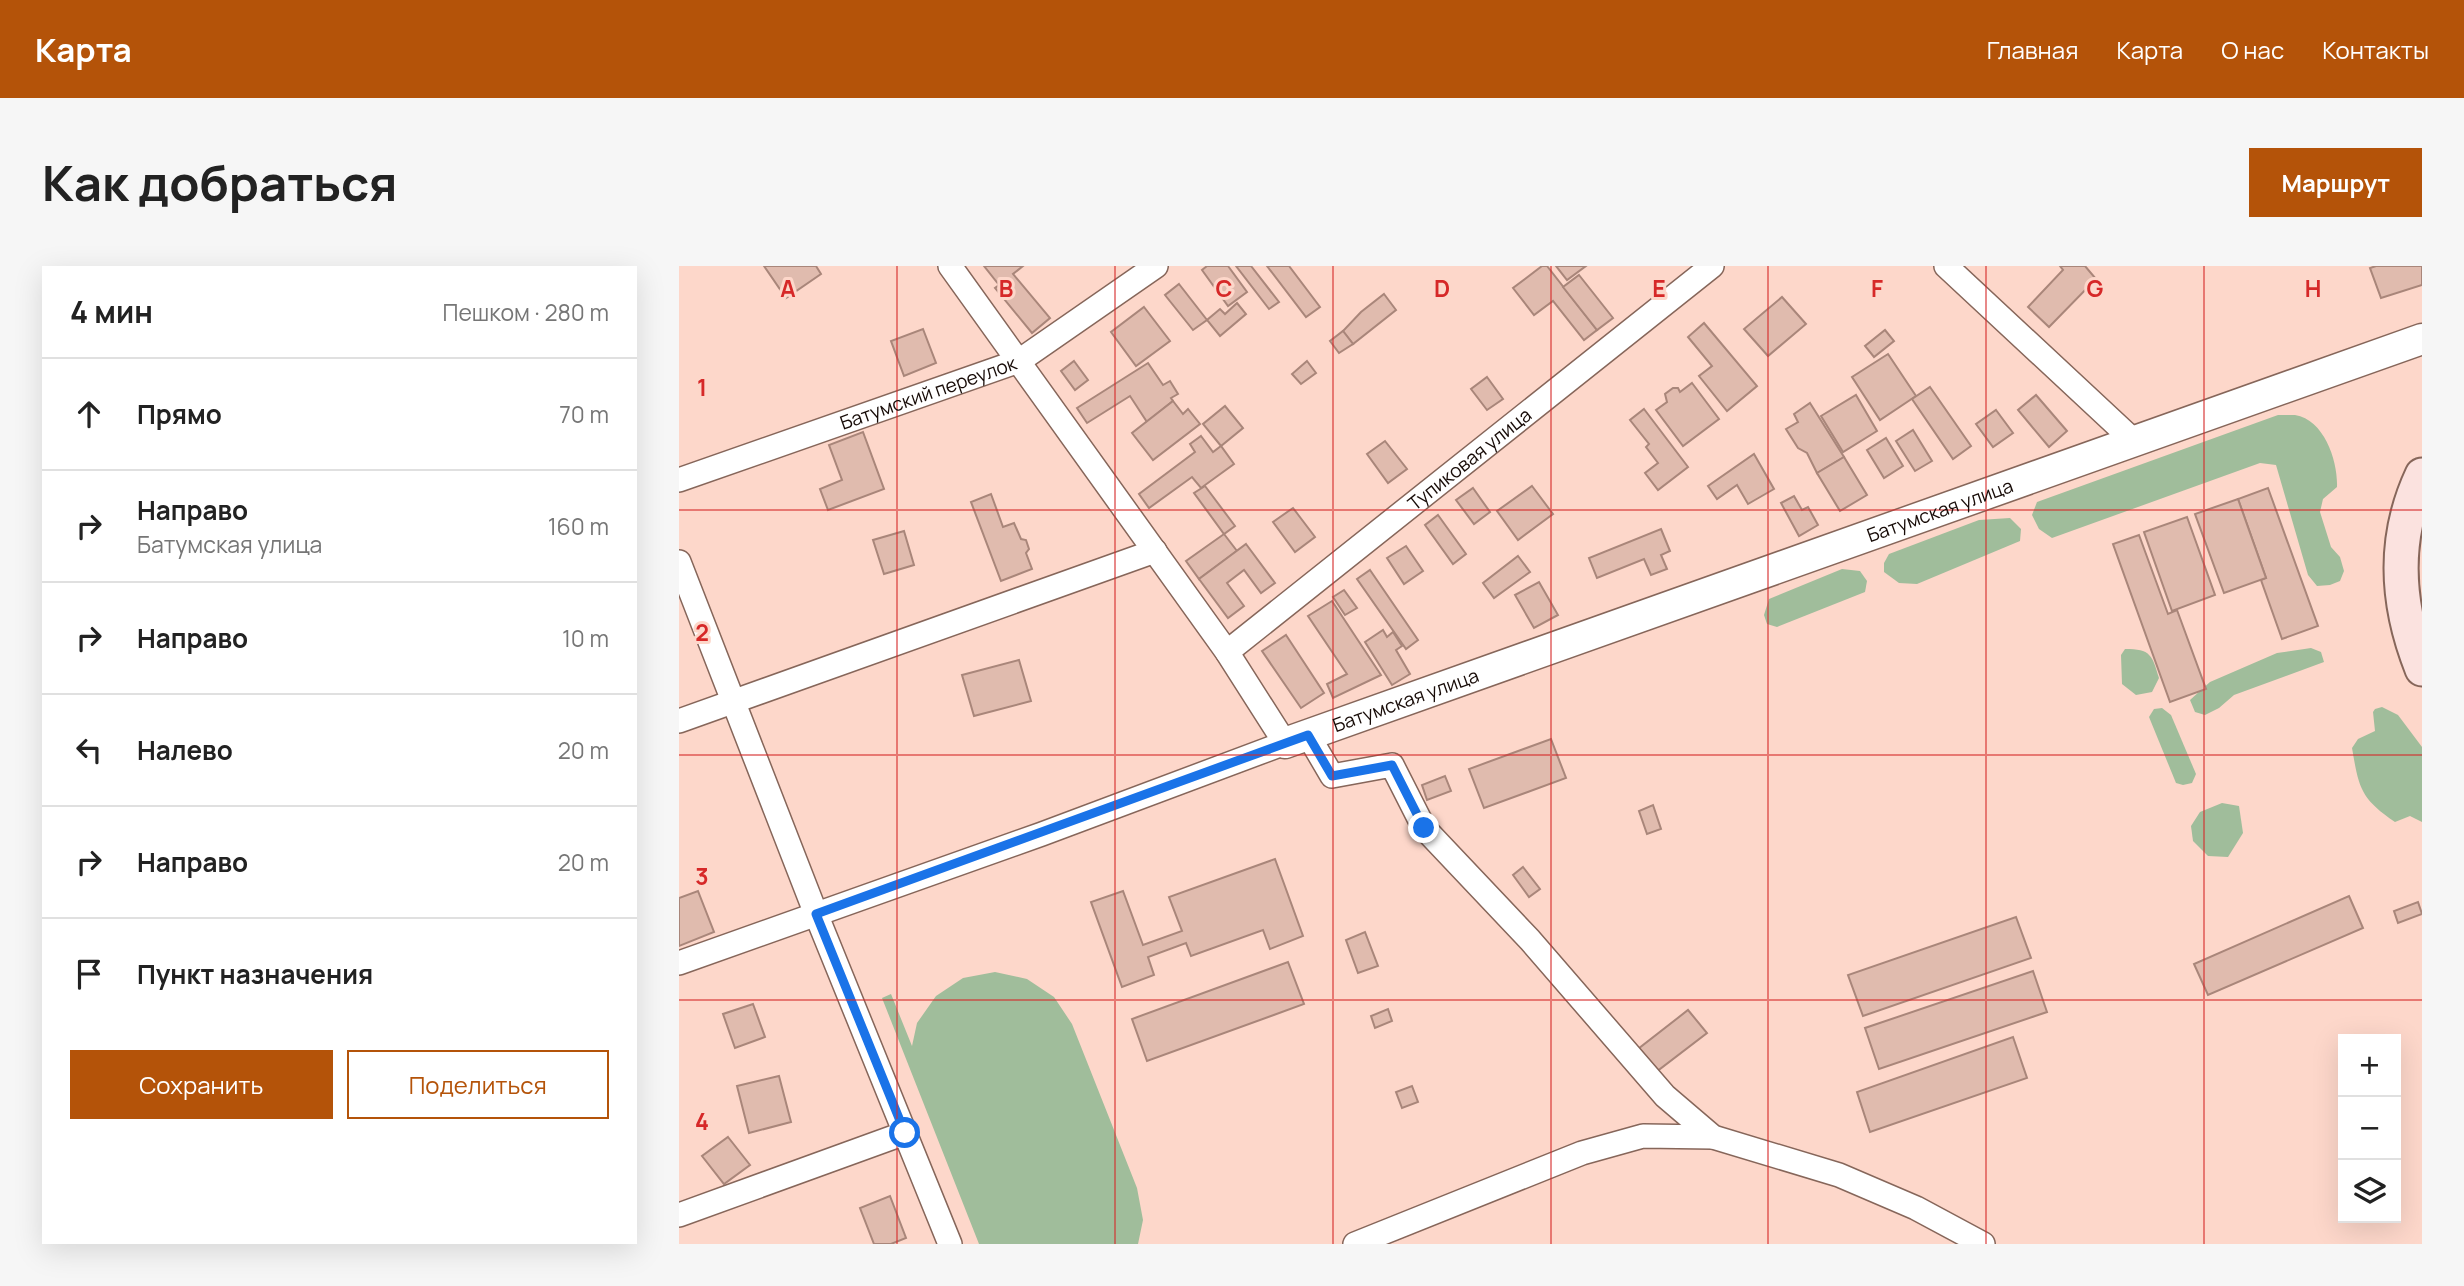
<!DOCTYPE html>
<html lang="ru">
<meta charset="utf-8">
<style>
:root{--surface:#fff;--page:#f6f6f6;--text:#222;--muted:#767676;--line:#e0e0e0;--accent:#b45309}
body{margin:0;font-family:Manrope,sans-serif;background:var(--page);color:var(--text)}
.controls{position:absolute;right:21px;bottom:21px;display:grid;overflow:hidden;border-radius:0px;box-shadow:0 7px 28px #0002}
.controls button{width:63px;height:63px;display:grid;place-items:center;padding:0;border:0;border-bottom:2px solid var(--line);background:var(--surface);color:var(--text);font:35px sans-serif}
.stop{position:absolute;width:21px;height:21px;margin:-16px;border:5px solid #1a73e8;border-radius:50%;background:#fff}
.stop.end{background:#1a73e8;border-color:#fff;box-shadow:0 2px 7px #0008}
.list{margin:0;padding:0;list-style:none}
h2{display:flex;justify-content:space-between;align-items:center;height:91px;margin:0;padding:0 28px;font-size:30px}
h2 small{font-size:23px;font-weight:400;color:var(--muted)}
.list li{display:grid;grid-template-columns:46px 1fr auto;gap:21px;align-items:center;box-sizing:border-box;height:112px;padding:0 28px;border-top:2px solid var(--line)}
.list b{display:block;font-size:26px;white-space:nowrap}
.list p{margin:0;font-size:23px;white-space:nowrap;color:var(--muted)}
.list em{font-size:23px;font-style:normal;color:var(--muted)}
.actions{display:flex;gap:14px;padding:21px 28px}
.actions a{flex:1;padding:16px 0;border:2px solid var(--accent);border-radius:0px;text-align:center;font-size:24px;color:var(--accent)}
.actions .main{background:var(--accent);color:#fff}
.icon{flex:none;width:38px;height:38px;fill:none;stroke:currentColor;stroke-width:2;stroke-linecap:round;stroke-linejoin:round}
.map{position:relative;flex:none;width:1743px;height:978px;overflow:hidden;border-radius:0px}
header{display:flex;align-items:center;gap:42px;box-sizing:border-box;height:98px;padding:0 35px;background:var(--accent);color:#fff}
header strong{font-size:33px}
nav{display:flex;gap:38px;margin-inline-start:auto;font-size:24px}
.intro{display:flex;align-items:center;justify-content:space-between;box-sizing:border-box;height:168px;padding:0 42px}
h1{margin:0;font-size:49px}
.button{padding:18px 32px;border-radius:0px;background:var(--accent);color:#fff;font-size:24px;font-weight:700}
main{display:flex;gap:42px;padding:0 42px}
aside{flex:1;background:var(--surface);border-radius:0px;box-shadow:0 7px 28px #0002}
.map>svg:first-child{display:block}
.green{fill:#a0bd9b}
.building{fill:#e0bbae;stroke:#a9867a;stroke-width:2}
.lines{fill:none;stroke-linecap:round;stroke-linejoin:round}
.minor-casing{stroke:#86665a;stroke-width:26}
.tertiary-casing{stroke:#86665a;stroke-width:33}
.secondary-casing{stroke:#86665a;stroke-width:37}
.minor{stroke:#fff;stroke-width:23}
.tertiary{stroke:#fff;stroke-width:30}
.secondary{stroke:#fbe2df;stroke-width:33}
.route{stroke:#1a73e8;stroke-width:9}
.grid{fill:none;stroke:#d62828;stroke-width:2;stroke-opacity:0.55}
.labels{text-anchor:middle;stroke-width:6;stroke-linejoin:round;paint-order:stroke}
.street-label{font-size:19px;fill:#170b07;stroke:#fdd7ca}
.grid-label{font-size:23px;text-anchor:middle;font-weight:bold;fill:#d62828;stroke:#fdd7ca;stroke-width:6;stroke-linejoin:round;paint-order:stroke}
</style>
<header>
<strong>Карта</strong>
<nav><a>Главная</a><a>Карта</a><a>О нас</a><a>Контакты</a></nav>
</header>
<div class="intro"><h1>Как добраться</h1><a class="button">Маршрут</a></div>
<main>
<aside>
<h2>4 мин<small>Пешком · 280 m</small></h2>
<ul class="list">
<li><svg class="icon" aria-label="ahead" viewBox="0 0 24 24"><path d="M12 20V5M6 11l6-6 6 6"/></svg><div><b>Прямо</b></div><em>70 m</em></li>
<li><svg class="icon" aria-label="right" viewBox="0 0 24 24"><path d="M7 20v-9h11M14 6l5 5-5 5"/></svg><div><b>Направо</b><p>Батумская улица</p></div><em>160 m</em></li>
<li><svg class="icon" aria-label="right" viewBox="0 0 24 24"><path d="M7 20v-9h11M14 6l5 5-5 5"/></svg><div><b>Направо</b></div><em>10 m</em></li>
<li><svg class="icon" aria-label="left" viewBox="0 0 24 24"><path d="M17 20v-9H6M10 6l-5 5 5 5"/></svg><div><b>Налево</b></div><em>20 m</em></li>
<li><svg class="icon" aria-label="right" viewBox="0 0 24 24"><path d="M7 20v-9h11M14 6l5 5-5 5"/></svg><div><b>Направо</b></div><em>20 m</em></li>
<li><svg class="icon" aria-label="arrive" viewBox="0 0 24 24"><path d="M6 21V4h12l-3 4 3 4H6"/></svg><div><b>Пункт назначения</b></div></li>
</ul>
<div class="actions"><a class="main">Сохранить</a><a>Поделиться</a></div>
</aside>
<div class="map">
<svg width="1743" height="978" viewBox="0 0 1743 978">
<rect width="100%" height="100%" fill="#fdd7ca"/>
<g class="green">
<path d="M1599,149C1604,149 1611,149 1616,149C1646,154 1659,196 1658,221L1644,233L1641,246L1652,281L1661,291L1665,305L1661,315L1651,319L1638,320L1629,309L1597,199L1581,197L1373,272L1360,263L1353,249L1358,236Z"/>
<polygon points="1331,252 1342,263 1341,275 1238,318 1220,317 1205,306 1205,297 1210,288 1300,254"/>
<polygon points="1163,303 1181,305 1188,315 1186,326 1098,361 1088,358 1085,349 1090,333"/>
<polygon points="1632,382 1642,386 1645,396 1555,429 1540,442 1526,449 1516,446 1511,434 1531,416 1598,387"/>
<path d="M1446,383C1472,383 1473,389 1480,412L1473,426L1457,429L1443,418L1442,389Z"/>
<path d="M1703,441L1719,449L1743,481V556L1731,550L1716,556C1681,532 1680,522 1673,482L1679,473L1696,465L1694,446L1696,443Z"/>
<polygon points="1483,442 1492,449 1517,508 1513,517 1504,519 1497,517 1470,451 1475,443"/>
<polygon points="1543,537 1560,540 1564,567 1549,591 1529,590 1514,575 1512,560 1521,546"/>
<polygon points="316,706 348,713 375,731 393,758 458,922 464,954 459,978 300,978 203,732 212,728 233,780 238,757 257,730 284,712"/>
</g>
<g class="building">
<polygon points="85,0 137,0 142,8 107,32"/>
<polygon points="305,0 344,0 334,8 371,52 353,67 316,22 320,19"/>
<polygon points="528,0 549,0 568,26 549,40 523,4"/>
<polygon points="557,0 572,0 600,36 590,43"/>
<polygon points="588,0 610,0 641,41 627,51"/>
<polygon points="863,0 868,0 918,64 905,74 874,35 855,49 834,22"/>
<polygon points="877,0 907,0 888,14"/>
<polygon points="1381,0 1406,0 1417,13 1370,61 1349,41 1384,4"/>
<polygon points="1697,0 1743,0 1743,19 1702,32 1691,2"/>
<polygon points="900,9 934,52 918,64 884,21"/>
<polygon points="500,18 528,54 514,64 486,29"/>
<polygon points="705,28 717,44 674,78 664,65 682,46"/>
<polygon points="1103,31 1127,58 1089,90 1065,63"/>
<polygon points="558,37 567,48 541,70 528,54 541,43 546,48"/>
<polygon points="465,41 491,75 457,100 432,66"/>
<polygon points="1025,57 1078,120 1048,145 1020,110 1033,100 1009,71"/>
<polygon points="244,63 257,97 225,110 212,75"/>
<polygon points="1206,64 1215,75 1195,91 1186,80"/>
<polygon points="664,65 674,78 660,87 651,75"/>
<polygon points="1209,88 1237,130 1201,154 1173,111"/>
<polygon points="395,95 409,114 396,124 382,105"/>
<polygon points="628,95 637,107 622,118 613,108"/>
<polygon points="469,97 484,119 491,115 499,128 492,132 494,135 468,156 451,130 408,157 398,142"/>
<polygon points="808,111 824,133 808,144 792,123"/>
<polygon points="1013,117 1040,153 1004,180 977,144 988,136 986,128 994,122 999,122 1001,126"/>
<polygon points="1251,121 1292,180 1274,193 1233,133"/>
<polygon points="1177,129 1198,165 1164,186 1142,150"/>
<polygon points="1357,129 1388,165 1370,181 1339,144"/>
<polygon points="494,135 504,148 509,143 521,158 474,194 453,167"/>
<polygon points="1131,137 1165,191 1138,207 1128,187 1119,182 1107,163 1119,156 1115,148"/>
<polygon points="546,140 564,162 542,180 524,158"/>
<polygon points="965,143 1009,201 979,224 966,207 979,197 967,181 970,178 951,154"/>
<polygon points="1317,144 1334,167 1314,181 1297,158"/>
<polygon points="1234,164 1253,195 1236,205 1217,175"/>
<polygon points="184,166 205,223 149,244 141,223 163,214 150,179"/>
<polygon points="522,170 534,186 542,180 555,198 522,222 513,211 470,242 460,228 516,186 511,178"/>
<polygon points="1207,172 1224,200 1205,212 1188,184"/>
<polygon points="706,175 728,203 709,217 688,188"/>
<polygon points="1075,188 1095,223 1069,238 1058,219 1038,233 1029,220"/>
<polygon points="1165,191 1188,229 1161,245 1138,207"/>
<polygon points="526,220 556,260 545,268 515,227"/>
<polygon points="853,220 874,248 839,274 818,245"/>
<polygon points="794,222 811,246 795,258 777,234"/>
<polygon points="1589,222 1639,360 1603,373 1582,314 1587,312 1559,233"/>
<polygon points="312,228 324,261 335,257 342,273 347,274 350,283 347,287 353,303 322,315 292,236"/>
<polygon points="1115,230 1123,244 1129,241 1139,259 1120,270 1102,237"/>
<polygon points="1559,233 1587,312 1545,327 1516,248"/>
<polygon points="614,242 636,271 616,286 594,256"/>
<polygon points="759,249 787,288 774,298 746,259"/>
<polygon points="1508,251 1536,329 1493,345 1465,266"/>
<polygon points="982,263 991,285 982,289 988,303 972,309 965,293 918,312 910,292"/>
<polygon points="225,265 235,299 205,308 194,274"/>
<polygon points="545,268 558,285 520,313 507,295"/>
<polygon points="1460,269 1489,348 1498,344 1527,423 1491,436 1434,278"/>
<polygon points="567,278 596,317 582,327 565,304 548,317 565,340 549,352 520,313"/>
<polygon points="727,280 744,305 725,318 708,292"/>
<polygon points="839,290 851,306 815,332 804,317"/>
<polygon points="691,304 739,374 727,383 678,313"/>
<polygon points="860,316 879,349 855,362 836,329"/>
<polygon points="665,324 678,342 666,349 654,331"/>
<polygon points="653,335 702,409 654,432 648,418 668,408 629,350"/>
<polygon points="704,364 708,371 714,366 723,380 717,384 731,408 713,419 686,376"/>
<polygon points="607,369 645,427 622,442 583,385"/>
<polygon points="340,394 352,435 295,450 283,409"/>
<polygon points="872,473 887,512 805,542 790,503"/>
<polygon points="766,510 772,525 748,534 743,519"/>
<polygon points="974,539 982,563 968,568 960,545"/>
<polygon points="596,593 624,670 591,683 584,664 512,690 507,677 469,691 475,709 443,721 412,636 444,625 464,679 503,665 490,631"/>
<polygon points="844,601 861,623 850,631 834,609"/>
<polygon points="19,625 35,666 0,680 0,632"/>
<polygon points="1670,630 1684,662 1529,729 1515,698"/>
<polygon points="1739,636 1743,648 1719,657 1715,645"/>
<polygon points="1337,651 1352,692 1184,750 1169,709"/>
<polygon points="686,666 699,700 679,707 667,674"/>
<polygon points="609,696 625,738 468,795 453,753"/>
<polygon points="1354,705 1368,746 1200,803 1186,762"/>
<polygon points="74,738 86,771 56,782 44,748"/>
<polygon points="709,743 713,755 696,762 692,750"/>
<polygon points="1009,744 1028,767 977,806 959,783"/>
<polygon points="1334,771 1348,812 1191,866 1178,826"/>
<polygon points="100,810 112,856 70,867 58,820"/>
<polygon points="733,820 739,836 723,842 717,826"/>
<polygon points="49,871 71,899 45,918 23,890"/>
<polygon points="211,930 227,972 212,978 195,978 181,942"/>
</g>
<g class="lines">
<g class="minor-casing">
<g id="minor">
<polyline points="1267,0 1456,176"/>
<path id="s1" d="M0,214L340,95L477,0"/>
<polyline points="0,296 137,648 271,978"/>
<path id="s2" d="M548,386L1033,0"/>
<polyline points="0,455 476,285"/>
<polyline points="629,469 653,510 713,499 745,562 851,674 986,830 1034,871 1160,909 1237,942 1304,978"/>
<polyline points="0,697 363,568 606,477 548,386 271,0"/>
<polyline points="0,949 226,867"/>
<polyline points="676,978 903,887 964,870 1034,871"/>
</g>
</g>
<g class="tertiary-casing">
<g id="tertiary">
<path id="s3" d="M606,477L1743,73"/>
</g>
</g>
<g class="secondary-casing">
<path id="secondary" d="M1743,209C1713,273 1717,338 1743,403"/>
</g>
<use href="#minor" class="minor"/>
<use href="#tertiary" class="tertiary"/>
<use href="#secondary" class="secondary"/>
</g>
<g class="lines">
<polyline class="route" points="226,867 137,648 629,469 653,510 713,499 745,562"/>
</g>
<path class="grid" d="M218,0V978M436,0V978M654,0V978M872,0V978M1089,0V978M1307,0V978M1525,0V978M0,244H1743M0,489H1743M0,734H1743"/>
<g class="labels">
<g class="street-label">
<text dy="7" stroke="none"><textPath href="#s1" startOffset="264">Батумский переулок</textPath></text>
<text dy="7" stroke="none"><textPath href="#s2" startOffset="310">Тупиковая улица</textPath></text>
<text dy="7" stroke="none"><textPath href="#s3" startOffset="695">Батумская улица</textPath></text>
<text dy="7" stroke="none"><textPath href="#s3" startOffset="128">Батумская улица</textPath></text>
</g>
</g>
<g class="grid-label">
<text x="109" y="31">A</text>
<text x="327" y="31">B</text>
<text x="545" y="31">C</text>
<text x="763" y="31">D</text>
<text x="980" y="31">E</text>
<text x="1198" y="31">F</text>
<text x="1416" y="31">G</text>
<text x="1634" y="31">H</text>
<text x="23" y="130">1</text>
<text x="23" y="375">2</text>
<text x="23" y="619">3</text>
<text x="23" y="864">4</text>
</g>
</svg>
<div class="controls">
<button>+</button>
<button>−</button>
<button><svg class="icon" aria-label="layers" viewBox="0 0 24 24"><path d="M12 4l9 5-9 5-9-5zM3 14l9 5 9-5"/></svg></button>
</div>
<div class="stop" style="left:226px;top:867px"></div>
<div class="stop end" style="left:745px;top:562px"></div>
</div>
</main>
